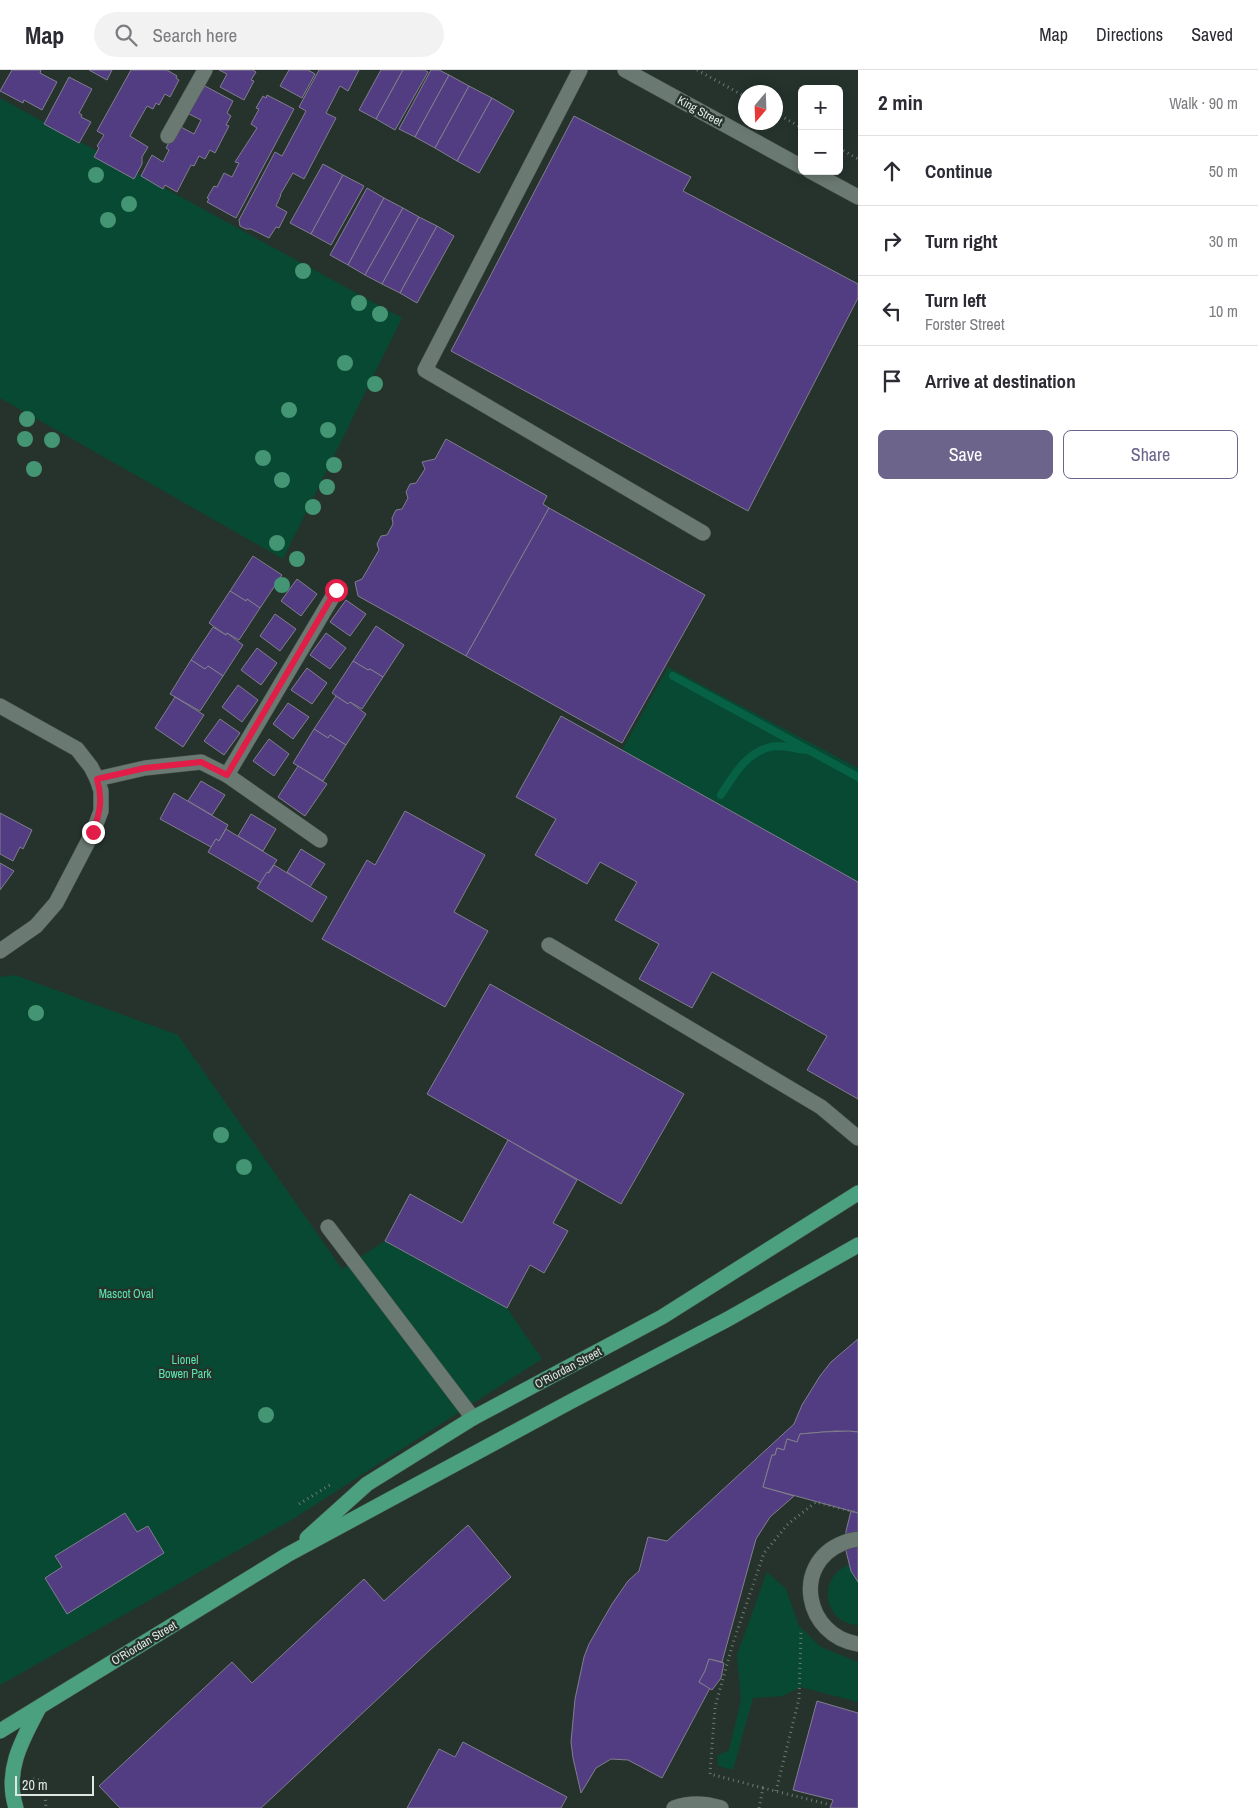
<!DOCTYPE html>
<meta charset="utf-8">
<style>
:root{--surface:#fff;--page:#f2f2f3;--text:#2b2b33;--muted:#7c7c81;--line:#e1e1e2;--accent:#6c648a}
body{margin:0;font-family:"Archivo Narrow",sans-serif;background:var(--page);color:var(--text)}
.controls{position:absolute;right:15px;top:15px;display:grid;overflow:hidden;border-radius:8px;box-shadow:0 2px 12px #0003}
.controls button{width:45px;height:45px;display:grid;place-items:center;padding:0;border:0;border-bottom:1px solid var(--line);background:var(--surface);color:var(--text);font:25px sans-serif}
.compass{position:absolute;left:738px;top:15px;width:45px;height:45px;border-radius:50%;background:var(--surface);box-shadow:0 2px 12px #0003;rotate:199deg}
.scale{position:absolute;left:15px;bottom:12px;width:79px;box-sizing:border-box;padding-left:5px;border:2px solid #dfe7e3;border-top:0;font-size:14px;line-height:18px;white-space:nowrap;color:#dfe7e3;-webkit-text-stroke:4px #26332d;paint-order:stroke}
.stop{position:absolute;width:15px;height:15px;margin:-11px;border:4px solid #e11d48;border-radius:50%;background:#fff}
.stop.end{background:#e11d48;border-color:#fff;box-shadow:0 1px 5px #0008}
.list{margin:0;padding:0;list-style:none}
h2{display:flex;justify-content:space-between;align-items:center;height:65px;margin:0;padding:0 20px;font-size:21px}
h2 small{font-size:16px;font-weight:400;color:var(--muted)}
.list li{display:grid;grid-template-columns:32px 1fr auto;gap:15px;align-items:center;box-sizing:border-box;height:70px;padding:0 20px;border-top:1px solid var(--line)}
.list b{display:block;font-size:19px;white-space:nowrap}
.list p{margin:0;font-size:16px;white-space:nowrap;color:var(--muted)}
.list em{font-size:16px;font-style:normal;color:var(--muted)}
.actions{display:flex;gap:10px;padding:15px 20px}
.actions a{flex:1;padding:11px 0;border:1px solid var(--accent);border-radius:8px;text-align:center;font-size:18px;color:var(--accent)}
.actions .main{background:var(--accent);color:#fff}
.icon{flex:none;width:28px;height:28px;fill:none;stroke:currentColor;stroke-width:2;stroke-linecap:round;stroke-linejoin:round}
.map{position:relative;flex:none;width:858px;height:1738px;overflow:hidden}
header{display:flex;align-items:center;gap:30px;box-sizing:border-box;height:70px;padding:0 25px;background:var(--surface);border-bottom:1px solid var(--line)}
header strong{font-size:24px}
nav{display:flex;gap:28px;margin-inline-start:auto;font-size:18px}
.search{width:350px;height:45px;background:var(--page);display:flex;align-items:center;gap:12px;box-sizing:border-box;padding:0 18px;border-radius:28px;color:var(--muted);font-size:19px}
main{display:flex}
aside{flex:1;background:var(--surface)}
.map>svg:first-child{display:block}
.green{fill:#084933}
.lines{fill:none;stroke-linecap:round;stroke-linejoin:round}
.stream{stroke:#076144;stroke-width:8}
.building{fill:#523d83;stroke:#817e8c}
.minor-casing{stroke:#45504b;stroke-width:16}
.major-casing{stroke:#45504b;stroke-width:16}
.path{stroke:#6e7973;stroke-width:3;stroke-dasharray:1 4;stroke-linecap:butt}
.minor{stroke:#6a7971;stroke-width:15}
.major{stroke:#4ba07f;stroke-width:15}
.tree{fill:#439574}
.route{stroke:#e11d48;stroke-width:6}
.labels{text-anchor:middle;stroke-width:4.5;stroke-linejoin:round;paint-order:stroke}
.street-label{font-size:12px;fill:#dfe7e3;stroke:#26332d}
.park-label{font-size:12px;fill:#5be5ae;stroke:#26332d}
</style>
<header>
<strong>Map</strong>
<div class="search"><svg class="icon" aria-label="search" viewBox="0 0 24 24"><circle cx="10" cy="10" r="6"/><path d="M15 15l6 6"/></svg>Search here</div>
<nav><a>Map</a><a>Directions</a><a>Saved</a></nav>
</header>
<main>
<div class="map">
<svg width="858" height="1738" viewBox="0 0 858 1738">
<rect width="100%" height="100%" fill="#26332d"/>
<g class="green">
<polygon points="0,28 402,248 283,489 0,328"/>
<polygon points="668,597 858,698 858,812 622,680"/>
<polygon points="15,905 178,965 342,1199 385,1171 507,1238 542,1289 293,1449 0,1615 0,907"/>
<path d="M851,1494L858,1496V1555C824,1555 815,1506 851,1494Z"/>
<polygon points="767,1502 786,1519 799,1556 821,1577 858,1592 858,1632 801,1617 783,1626 753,1628 733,1700 718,1696 717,1686 729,1680 741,1630 737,1585"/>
</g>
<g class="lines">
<g class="stream">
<polyline points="673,606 858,707"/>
<path d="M721,725C734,704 750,677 778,676C787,676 796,679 805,680"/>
</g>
</g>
<g class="building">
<polygon points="12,0 41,0 40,3 57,12 42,40 24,30 23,33 0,21"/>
<polygon points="89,0 112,0 107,10"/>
<polygon points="131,0 167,0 177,6 176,8 179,10 170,27 165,24 159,35 156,33 153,39 147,36 130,66 148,77 142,87 142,94 134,109 94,87 99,78 97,76 104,65 97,61"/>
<polygon points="219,0 253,0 256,2 251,10 254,11 244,30 220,17 227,4"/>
<polygon points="289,0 308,0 315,4 302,28 280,16"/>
<polygon points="319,0 359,0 348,21 340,16 326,43 336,48 304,109 293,103 280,125 281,125 276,136 287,142 279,158 276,157 269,168 251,159 246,159 240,156 239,150 275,82 282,86 306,41 299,37"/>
<polygon points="381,0 403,0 376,49 359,40"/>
<polygon points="403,0 425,0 428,2 395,60 376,49"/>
<polygon points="431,0 439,0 449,5 415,67 399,59"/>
<polygon points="449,5 469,16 435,78 415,67"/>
<polygon points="69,7 92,19 79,43 82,45 81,47 91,52 79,73 44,54"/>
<polygon points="205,16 233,31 227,43 231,46 226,55 229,56 215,83 210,80 205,89 199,86 194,96 191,95 177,122 165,115 163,119 141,106 152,85 163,92 169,80 166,78 173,65 176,67 181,57 194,64 201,50 187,43"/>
<polygon points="469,16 492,28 457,91 435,78"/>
<polygon points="267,25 294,39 236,148 207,132 209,129 207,128 214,116 217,117 224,103 232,107 239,93 235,92 257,58 251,54 259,39 256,38 263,26 266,28"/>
<polygon points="492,28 514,41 479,103 457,91"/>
<polygon points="574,46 691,107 683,121 858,214 858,228 748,441 451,281"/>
<polygon points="323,94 343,105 311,164 290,153"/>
<polygon points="343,105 364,116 331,175 311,164"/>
<polygon points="367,118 384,128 348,195 330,185"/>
<polygon points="384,128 403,138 365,205 348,195"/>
<polygon points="403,138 419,147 382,214 365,205"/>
<polygon points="419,147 437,156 400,223 382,214"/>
<polygon points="437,156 454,166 417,233 400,223"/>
<polygon points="446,369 547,426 543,434 549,438 466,586 358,526 355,512 362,509 379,480 377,474 381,466 387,465 393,454 392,448 396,440 402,439 408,428 406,422 410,414 416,413 425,399 422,392 435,389"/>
<polygon points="549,438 705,525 622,673 466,586"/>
<polygon points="253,486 282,505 260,538 247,529 246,531 230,521"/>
<polygon points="297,509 317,524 301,546 281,531"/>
<polygon points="230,521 246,531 247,529 260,538 239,570 227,563 226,565 209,553"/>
<polygon points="346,530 366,544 350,566 330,552"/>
<polygon points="275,544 296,559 280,581 260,566"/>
<polygon points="376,556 404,575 383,607 370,599 368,600 353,591"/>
<polygon points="213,557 226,565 227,563 243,575 223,606 208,596 205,599 191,590"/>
<polygon points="326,563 346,578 330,599 310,585"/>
<polygon points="257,578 277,593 261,615 241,600"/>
<polygon points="191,590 205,599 208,596 223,606 200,641 170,624"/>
<polygon points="353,591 368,600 370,599 383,607 362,639 350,632 348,634 332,623"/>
<polygon points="307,598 327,613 312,634 291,620"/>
<polygon points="238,615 258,630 242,652 222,637"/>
<polygon points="336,626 348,634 350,632 366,644 346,675 330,665 328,668 314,659"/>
<polygon points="175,627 204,645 183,677 155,658"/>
<polygon points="288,633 309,647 293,669 273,654"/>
<polygon points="561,646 858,812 858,1029 807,1000 827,966 712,902 692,938 639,909 659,874 615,850 637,812 600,792 587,814 535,785 556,749 516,727"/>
<polygon points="220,649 240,663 224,685 204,671"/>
<polygon points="314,659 328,668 330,665 346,675 323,711 293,693"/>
<polygon points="269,669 289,684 274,706 253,691"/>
<polygon points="298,696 327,714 305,746 278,727"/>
<polygon points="201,711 225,725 212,745 188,731"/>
<polygon points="174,723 228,755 219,771 216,769 211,777 160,749"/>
<polygon points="405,741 485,785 454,842 488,861 445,937 322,869 367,790 375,795"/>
<polygon points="0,743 32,760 23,779 20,777 13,791 0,784"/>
<polygon points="251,744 276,759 263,781 238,766"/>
<polygon points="226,759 277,790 261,813 208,782 216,769 219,771"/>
<polygon points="301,779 325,794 310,817 287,802"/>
<polygon points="0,793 14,801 0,820"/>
<polygon points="274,795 327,827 312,852 257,818 267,802 269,803"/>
<polygon points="490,914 684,1024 621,1134 427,1024"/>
<polygon points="508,1070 577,1110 553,1153 568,1161 544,1203 530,1195 507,1238 385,1171 410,1124 462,1153"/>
<polygon points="858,1269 858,1362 836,1361 800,1364 797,1372 787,1369 784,1380 777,1378 775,1385 772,1385 763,1417 794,1426 770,1447 756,1469 722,1592 709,1589 705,1601 699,1612 710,1618 662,1708 628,1690 611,1689 596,1698 581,1723 573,1688 571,1672 575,1629 584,1587 589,1574 612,1534 628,1511 639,1501 648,1467 667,1471 794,1354 802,1335 820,1306 831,1292"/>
<polygon points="849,1361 858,1362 858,1443 763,1417 772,1385 775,1385 777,1378 784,1380 787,1369 797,1372 800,1364 823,1362"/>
<polygon points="851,1441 858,1443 858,1512 851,1501 846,1481 846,1461"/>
<polygon points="125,1443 137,1462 148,1456 164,1483 67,1544 45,1508 62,1497 55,1486"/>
<polygon points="468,1455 511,1507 430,1580 261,1738 120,1738 99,1716 232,1592 252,1613 364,1509 384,1531"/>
<polygon points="709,1589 724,1593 721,1608 712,1620 699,1612 705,1601"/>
<polygon points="817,1631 858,1643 858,1738 830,1738 833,1730 793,1720"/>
<polygon points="463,1672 567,1727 561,1738 407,1738 439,1679 455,1687"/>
</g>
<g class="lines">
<g class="minor-casing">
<g id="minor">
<polyline points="580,0 425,300 703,463"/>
<polyline points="625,0 802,97"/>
<polyline points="168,66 205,0"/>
<polyline points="810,101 858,127"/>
<polyline points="0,636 77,679 91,697 97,709 101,721 101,741 93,762 56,833 36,856 0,881"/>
<polyline points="97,709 145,698 201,692 227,705"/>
<polyline points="320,770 227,705 336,521"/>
<polyline points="549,875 821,1037 858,1068"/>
<polyline points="328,1157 473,1348"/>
<path d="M858,1469C853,1470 847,1471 843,1473C791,1494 805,1566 858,1574"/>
<path d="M674,1738C690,1732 705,1733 721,1738"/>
</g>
</g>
<g class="major-casing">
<g id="major">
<polyline points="307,1468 367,1414 473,1348 662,1247 858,1123"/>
<polyline points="0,1661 287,1485 568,1333 728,1249 858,1175"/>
<path d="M16,1738C4,1701 22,1670 39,1638"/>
</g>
</g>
<g class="path">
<polyline points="697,0 746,27"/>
<polyline points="776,43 802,58"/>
<polyline points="839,78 858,89"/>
<polyline points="299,1434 333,1413"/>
<polyline points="33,1709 44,1711 46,1738"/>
<polyline points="763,1718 710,1704 715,1637 733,1573 764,1483 788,1454 816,1432 858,1443"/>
<polyline points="776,1721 799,1629 801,1560"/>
<polyline points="759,1738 763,1718 831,1735"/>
</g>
<use href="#minor" class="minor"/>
<use href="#major" class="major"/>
</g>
<g class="tree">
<circle cx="96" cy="105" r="8"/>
<circle cx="129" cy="134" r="8"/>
<circle cx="108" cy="150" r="8"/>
<circle cx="303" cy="201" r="8"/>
<circle cx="359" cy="233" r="8"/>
<circle cx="380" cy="244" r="8"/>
<circle cx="345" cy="293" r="8"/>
<circle cx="375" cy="314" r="8"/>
<circle cx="289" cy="340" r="8"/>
<circle cx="27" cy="349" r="8"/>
<circle cx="328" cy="360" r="8"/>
<circle cx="25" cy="369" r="8"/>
<circle cx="52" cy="370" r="8"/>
<circle cx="263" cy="388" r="8"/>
<circle cx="334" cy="395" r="8"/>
<circle cx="34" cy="399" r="8"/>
<circle cx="282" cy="410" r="8"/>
<circle cx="327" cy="417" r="8"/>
<circle cx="313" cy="437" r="8"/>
<circle cx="277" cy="473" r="8"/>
<circle cx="297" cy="489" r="8"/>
<circle cx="282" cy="515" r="8"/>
<circle cx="36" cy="943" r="8"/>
<circle cx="221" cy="1065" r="8"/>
<circle cx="244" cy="1097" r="8"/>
<circle cx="266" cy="1345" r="8"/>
</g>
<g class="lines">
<path class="route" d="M93,762C100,743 103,729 97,709L145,698L201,692L227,705L336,520"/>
</g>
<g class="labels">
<g class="street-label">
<text transform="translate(700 41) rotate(29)" y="4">King Street</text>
<text transform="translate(568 1298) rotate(-28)" y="4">O'Riordan Street</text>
<text transform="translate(144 1573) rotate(-31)" y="4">O'Riordan Street</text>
</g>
<g class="park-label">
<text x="126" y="1228">Mascot Oval</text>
<text x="185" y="1294">Lionel<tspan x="185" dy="14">Bowen Park</tspan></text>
</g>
</g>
</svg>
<div class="controls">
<button>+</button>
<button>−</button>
</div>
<svg class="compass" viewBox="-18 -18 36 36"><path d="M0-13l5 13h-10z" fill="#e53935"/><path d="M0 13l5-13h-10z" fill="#7c7c81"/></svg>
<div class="scale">20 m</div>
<div class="stop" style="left:336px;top:520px"></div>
<div class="stop end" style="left:93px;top:762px"></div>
</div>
<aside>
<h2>2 min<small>Walk · 90 m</small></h2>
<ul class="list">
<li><svg class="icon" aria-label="ahead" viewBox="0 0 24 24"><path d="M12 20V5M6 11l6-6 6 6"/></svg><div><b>Continue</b></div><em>50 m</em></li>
<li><svg class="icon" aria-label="right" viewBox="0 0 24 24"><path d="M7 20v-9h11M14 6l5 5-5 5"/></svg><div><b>Turn right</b></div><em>30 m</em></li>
<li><svg class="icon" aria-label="left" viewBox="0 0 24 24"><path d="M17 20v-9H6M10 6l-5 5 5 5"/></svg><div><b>Turn left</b><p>Forster Street</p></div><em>10 m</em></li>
<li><svg class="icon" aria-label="arrive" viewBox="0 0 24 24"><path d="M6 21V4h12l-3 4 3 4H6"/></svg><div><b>Arrive at destination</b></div></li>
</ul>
<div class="actions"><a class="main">Save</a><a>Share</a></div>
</aside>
</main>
